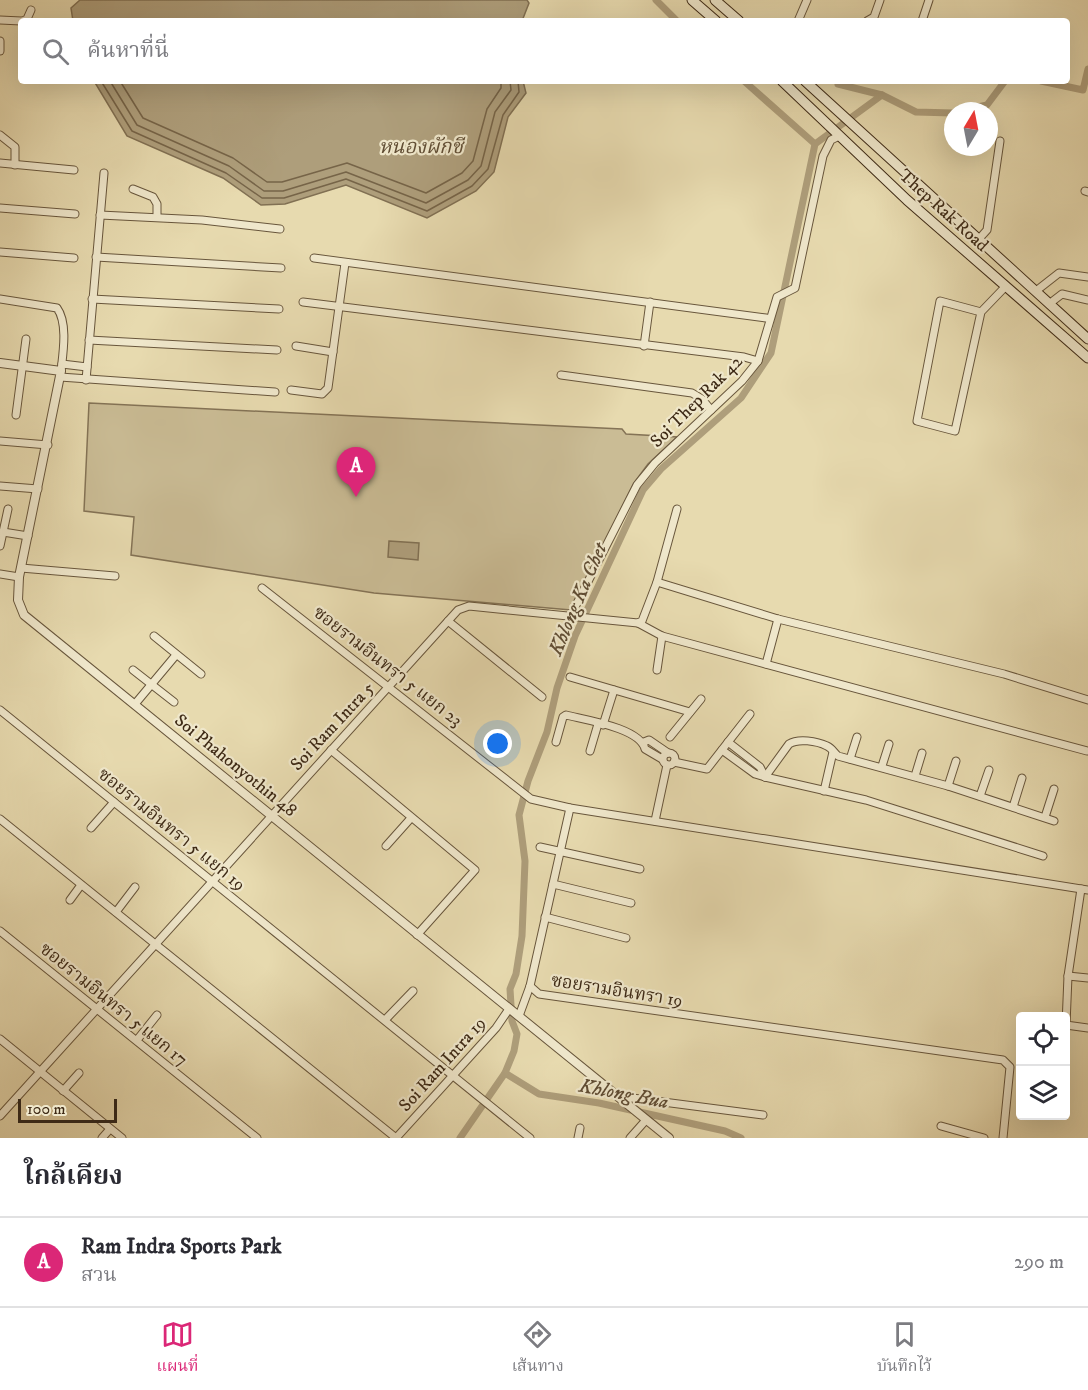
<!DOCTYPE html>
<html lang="th">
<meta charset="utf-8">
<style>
:root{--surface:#fff;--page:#f2f2f3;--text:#2b2b33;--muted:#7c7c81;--line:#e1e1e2;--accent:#db2777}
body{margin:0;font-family:"IM FELL DW Pica","Noto Serif Thai",serif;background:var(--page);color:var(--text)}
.controls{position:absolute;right:18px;bottom:18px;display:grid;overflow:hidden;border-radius:6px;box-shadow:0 6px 24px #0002}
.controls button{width:54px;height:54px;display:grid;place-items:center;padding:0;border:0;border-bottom:2px solid var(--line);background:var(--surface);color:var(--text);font:30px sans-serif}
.compass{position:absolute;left:944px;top:102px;width:54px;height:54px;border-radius:50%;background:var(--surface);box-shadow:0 6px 24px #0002;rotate:10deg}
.scale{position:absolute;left:18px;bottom:15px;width:99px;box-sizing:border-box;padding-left:6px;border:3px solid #3e2a16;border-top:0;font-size:16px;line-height:21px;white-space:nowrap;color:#3e2a16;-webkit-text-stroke:4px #efe7cb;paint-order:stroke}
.you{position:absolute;left:498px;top:744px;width:21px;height:21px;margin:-15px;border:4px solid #fff;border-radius:50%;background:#1a73e8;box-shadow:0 0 0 9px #1a73e833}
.badge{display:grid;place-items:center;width:39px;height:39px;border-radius:50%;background:var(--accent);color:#fff;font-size:20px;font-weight:700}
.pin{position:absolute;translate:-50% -50px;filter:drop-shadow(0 2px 3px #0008)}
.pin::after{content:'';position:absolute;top:32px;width:21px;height:18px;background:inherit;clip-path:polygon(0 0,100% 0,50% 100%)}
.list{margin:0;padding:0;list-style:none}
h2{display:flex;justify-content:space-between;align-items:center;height:78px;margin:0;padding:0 24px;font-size:26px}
h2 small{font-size:20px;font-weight:400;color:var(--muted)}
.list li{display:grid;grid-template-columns:39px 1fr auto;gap:18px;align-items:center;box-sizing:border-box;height:90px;padding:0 24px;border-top:2px solid var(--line)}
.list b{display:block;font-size:22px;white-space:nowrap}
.list p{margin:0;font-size:20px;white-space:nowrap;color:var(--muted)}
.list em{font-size:20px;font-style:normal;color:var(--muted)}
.icon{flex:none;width:33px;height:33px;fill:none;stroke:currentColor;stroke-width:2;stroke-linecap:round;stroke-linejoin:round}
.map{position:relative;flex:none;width:1088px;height:1138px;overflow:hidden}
.search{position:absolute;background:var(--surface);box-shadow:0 6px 24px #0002;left:18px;right:18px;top:18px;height:66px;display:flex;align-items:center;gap:15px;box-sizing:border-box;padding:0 21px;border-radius:6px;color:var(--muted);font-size:22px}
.sheet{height:168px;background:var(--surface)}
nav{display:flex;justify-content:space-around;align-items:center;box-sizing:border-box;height:84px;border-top:2px solid var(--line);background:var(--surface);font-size:16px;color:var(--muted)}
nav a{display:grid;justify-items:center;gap:3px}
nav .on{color:var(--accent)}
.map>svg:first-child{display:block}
.green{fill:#cabc95;stroke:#847356;stroke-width:1.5}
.water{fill:#ae9e7b;stroke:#817053;stroke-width:1.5}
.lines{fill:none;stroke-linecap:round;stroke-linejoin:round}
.shore{stroke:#766448;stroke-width:1.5}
.canal{stroke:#ae9e7b;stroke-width:7}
.minor-casing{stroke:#68563c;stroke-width:9}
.tertiary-casing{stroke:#68563c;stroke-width:10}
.secondary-casing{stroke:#3e2a16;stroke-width:11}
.minor{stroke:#efe7cb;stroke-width:7}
.tertiary{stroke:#efe7cb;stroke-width:8}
.secondary{stroke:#efe7cb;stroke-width:9}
.labels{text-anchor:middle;stroke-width:4.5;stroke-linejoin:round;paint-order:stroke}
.street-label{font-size:18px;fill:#3e2a16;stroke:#efe7cb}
.water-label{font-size:20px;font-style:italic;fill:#604d34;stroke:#efe7cb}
</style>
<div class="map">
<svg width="1088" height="1138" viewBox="0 0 1088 1138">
<rect width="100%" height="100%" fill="#e7daaf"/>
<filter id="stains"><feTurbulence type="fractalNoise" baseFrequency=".00333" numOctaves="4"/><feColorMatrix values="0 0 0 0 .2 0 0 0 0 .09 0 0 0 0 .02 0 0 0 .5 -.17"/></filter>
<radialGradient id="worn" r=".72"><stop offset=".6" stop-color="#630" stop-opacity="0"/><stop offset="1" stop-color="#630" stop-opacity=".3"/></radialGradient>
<polygon class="green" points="89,403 622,429 626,434 677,437 648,464 634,483 571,610 374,593 131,555 134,517 84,511"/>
<g class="water">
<polygon points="80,0 527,0 529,3 522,21 73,21 71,8"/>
<polygon points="94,81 523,81 526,93 508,117 494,172 476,191 427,218 346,185 285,204 261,205 223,178 127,136"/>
<polygon points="389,541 419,543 418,560 388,557"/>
</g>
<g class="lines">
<g class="shore">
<polyline points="101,81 132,131 226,173 262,198 284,198 346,179 427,211 472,186 488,169 503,115 519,92 518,81"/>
<polyline points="110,81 137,125 229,166 264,191 283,191 346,172 426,203 468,180 481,166 495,112 511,90 510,81"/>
<polyline points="120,81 143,118 233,158 267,182 282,182 347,163 426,193 462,173 473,161 487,109 501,88 501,81"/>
</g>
<g class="canal">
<polyline points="656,0 677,21"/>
<polyline points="744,81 815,144 882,95"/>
<polyline points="1041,81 1083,90 1088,69"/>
<polyline points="838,84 882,95 916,112 953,113"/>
<polyline points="960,111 987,105 1005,81"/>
<polyline points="505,1073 539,1094 599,1103 725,1131 741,1138"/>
<polyline points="460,1138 505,1073 514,1051 517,1034 512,1021 510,989 516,974 522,936 525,861 519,815 528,781 547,732 557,688 575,636 643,490 661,469 741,398 771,353 815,144"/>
</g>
<g class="minor-casing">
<g id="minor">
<polyline points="0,20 21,21"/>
<polyline points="23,21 27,19 31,10"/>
<polyline points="798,21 807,0"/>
<polyline points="867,21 874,17 880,0"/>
<polyline points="922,21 929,0"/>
<polyline points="0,41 0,51"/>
<polyline points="0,135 15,147 15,165"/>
<polyline points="0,163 74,170"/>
<polyline points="133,189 153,197 157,204 157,217"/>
<polyline points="1085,191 1088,192"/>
<polyline points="0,208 75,214"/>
<polyline points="100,215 202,220 280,229"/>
<polyline points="978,240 987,230 1000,141"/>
<polyline points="0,252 74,258"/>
<polyline points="96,257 281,268"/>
<polyline points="314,258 766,318"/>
<polyline points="1036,291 1059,273 1088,277"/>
<path d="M0,299L57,308C68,323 63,353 61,371"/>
<polyline points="92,299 279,309"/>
<polyline points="303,302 744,357 758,361"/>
<polyline points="1049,304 1062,294 1088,300"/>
<polyline points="981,312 940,301 917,421 955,431 981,312 1006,286"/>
<polyline points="89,340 277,350"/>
<polyline points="296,346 333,352"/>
<polyline points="644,346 650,302"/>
<polyline points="62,364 87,367"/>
<polyline points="561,375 692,393 702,399 711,410"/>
<polyline points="60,377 275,392"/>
<polyline points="86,380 104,173"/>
<polyline points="291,390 322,394 328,388 345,263"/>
<polyline points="16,415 26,339"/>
<polyline points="0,441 48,445"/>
<polyline points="0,486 38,489"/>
<polyline points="3,532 28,536"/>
<polyline points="0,546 8,509"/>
<polyline points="21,568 115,576"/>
<polyline points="0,574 19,577"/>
<polyline points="657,582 778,619 1004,674 1088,700"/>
<polyline points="262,588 531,799 570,808 1088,890"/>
<polyline points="570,617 637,485 655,463 742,381 758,361 777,297 795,288 823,156 831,140 839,136"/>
<polyline points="448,621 542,697"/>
<polyline points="638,623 662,636 1087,751"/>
<polyline points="154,636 201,674"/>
<polyline points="766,664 778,619"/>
<polyline points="133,670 174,702"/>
<polyline points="657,670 662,636"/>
<polyline points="570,677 690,712"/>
<polyline points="135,704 176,655"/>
<polyline points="0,710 530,1138"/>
<polyline points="603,725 614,690"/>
<polyline points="670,737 701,699"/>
<path d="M556,742L563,717L566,715C586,720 640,728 645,749L662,759"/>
<polyline points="644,742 649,740 668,753"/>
<polyline points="728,742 760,767 765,777"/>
<polyline points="331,750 475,870 417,935"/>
<polyline points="722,750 755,774 765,777"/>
<polyline points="590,751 598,724"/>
<circle cx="669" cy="759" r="6"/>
<polyline points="850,759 857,737"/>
<polyline points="674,762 707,769 750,714"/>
<polyline points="882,766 889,744"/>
<polyline points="915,776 922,753"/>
<polyline points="948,786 956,761"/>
<polyline points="824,791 833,752"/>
<polyline points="980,796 989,770"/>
<polyline points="1013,807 1022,778"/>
<polyline points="1045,817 1054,789"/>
<polyline points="0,819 396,1138 496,1028 509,1009"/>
<polyline points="655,821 667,765"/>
<polyline points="91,828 114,802"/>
<polyline points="386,846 411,818"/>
<polyline points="540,847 640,869"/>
<path d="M1043,856L866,800L765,777L789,744C798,738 817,741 827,746C832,748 834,753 838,756L948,786L1054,821"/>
<polyline points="553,884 631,903"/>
<polyline points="1081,889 1068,976 1066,1025 1088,1028"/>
<polyline points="70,900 81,885"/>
<polyline points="116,912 135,887"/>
<polyline points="545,917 626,938"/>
<polyline points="0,931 257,1138"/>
<polyline points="1068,976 1088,978"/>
<polyline points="530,986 539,994 1003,1060 1010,1067 1003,1138"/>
<polyline points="519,1016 530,986 570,808"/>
<polyline points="385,1020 413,991"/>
<polyline points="0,1039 122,1138"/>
<polyline points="137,1040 157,1015"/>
<polyline points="63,1091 79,1073"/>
<polyline points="617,1096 763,1115"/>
<polyline points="0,1116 458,610 469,606 638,623 642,621 657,582 677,509"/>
<polyline points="941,1126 984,1138"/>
<polyline points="102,1138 110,1129"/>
<polyline points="578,1138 580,1128"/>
<polyline points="630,1138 646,1120"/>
</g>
</g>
<g class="tertiary-casing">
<polyline id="tertiary" points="0,363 61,371 19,577 18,600 24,615 669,1138"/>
</g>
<g class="secondary-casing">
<g id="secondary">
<polyline points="692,0 716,21"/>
<polyline points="715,0 739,21"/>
<polyline points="782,81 907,200 1088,358"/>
<polyline points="805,81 1088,339"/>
</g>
</g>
<use href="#minor" class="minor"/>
<use href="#tertiary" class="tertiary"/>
<use href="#secondary" class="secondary"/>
</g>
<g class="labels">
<g class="street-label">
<text transform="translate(944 210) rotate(42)" y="6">Thep Rak Road</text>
<text transform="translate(696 401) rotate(-45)" y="6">Soi Thep Rak 42</text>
<text transform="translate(388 666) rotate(38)" y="6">ซอยรามอินทรา 5 แยก 23</text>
<text transform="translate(332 726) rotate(-47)" y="6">Soi Ram Intra 5</text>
<text transform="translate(236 765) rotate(39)" y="6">Soi Phahonyothin 48</text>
<text transform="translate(172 829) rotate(39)" y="6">ซอยรามอินทรา 5 แยก 19</text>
<text transform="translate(617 990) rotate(9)" y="6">ซอยรามอินทรา 19</text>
<text transform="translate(114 1004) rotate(39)" y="6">ซอยรามอินทรา 5 แยก 17</text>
<text transform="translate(442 1064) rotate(-48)" y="6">Soi Ram Intra 19</text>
</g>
<g class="water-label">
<text x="421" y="153">หนองผักชี</text>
<text transform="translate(577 599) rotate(-67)" y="7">Khlong Ka Chet</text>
<text transform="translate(624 1093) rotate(11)" y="7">Khlong Bua</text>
</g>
</g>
<rect width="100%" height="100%" filter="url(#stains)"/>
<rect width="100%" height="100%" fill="url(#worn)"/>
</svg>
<div class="controls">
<button><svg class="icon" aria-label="locate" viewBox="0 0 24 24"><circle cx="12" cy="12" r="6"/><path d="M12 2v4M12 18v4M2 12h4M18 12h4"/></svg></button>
<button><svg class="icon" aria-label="layers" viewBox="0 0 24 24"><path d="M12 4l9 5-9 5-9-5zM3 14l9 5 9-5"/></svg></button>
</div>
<svg class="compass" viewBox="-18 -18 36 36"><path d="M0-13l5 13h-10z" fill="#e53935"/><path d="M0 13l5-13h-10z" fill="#7c7c81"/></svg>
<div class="scale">100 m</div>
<div class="you"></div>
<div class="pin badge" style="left:356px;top:497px">A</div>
<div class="search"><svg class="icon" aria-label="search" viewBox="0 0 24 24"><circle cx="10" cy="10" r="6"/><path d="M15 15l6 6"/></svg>ค้นหาที่นี่</div>
</div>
<section class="sheet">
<h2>ใกล้เคียง<small></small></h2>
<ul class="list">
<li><span class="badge">A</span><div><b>Ram Indra Sports Park</b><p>สวน</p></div><em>290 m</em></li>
</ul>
</section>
<nav>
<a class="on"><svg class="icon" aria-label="map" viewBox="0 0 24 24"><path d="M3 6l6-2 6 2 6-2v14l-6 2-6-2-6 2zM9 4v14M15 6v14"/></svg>แผนที่</a>
<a><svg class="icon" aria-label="directions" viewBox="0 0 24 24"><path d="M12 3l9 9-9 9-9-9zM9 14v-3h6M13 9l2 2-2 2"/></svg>เส้นทาง</a>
<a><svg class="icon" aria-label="saved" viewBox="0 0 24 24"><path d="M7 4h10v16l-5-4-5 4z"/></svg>บันทึกไว้</a>
</nav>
